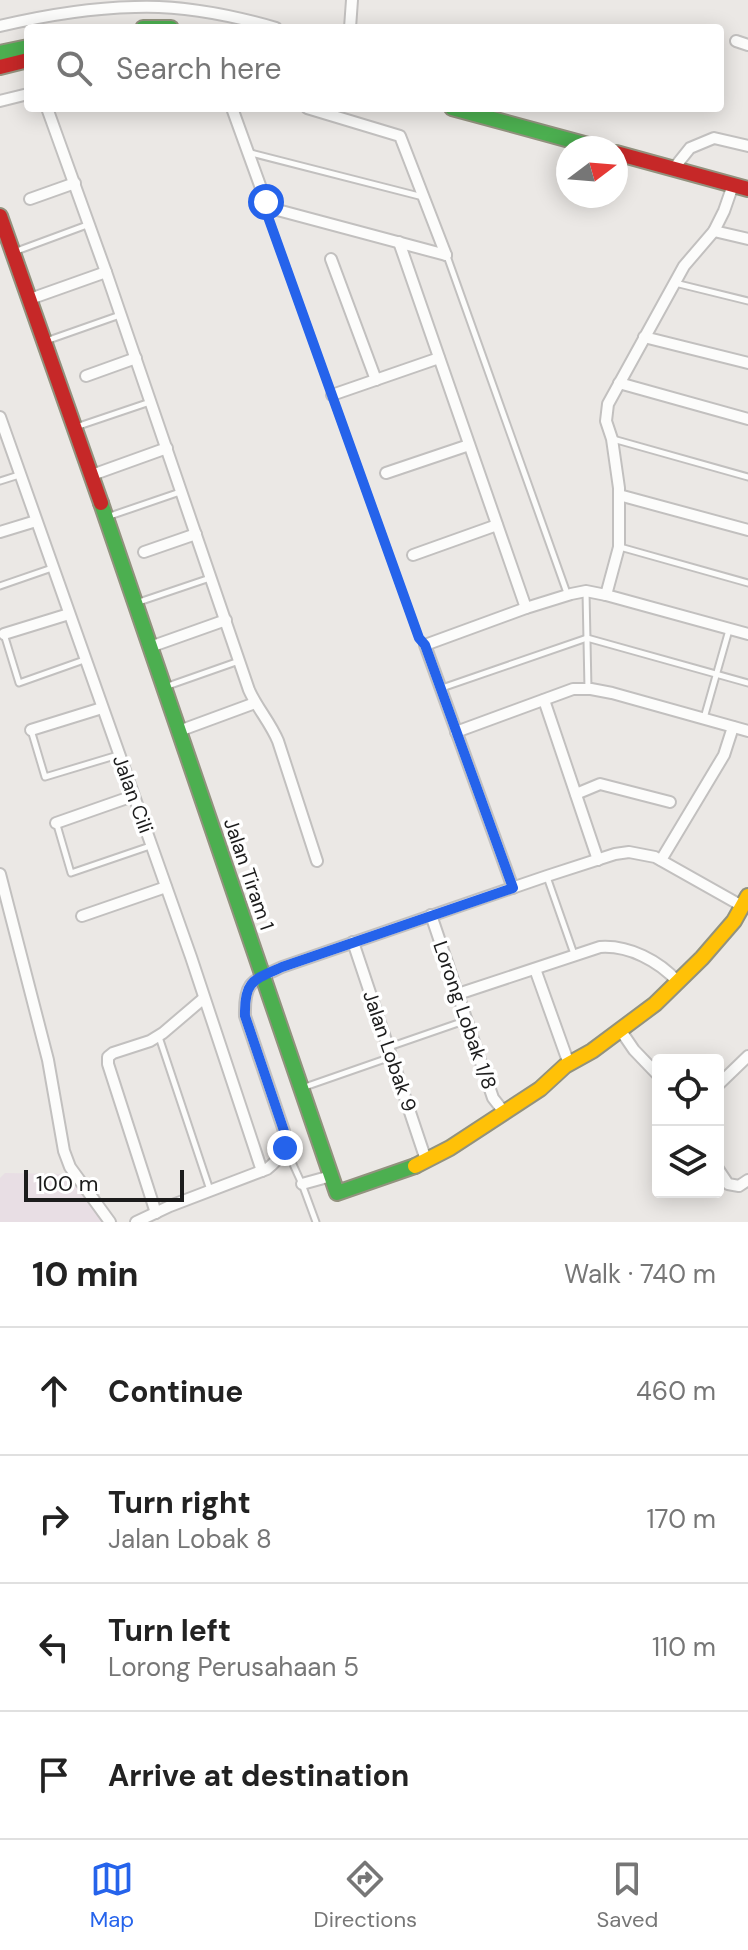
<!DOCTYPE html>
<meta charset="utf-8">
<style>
:root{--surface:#fff;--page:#f6f6f6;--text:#222;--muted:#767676;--line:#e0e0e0;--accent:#2563eb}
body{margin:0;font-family:"DM Sans",sans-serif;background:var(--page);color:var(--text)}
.controls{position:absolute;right:24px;bottom:24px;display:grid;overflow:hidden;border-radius:8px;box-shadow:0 4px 20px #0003}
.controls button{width:72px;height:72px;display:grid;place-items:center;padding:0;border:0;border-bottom:2px solid var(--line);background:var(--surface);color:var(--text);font:40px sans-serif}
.compass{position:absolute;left:556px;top:136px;width:72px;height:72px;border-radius:50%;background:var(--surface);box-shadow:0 4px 20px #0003;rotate:74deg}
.scale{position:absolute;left:24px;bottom:20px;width:160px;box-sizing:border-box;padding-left:8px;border:4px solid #1c1c1c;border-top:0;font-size:22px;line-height:28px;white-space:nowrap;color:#1c1c1c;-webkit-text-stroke:6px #fff;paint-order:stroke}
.stop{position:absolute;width:24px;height:24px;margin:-18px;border:6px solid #2563eb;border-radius:50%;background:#fff}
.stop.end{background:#2563eb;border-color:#fff;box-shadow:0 2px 8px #0008}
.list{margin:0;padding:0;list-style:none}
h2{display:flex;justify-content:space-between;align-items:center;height:104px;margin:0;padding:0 32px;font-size:34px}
h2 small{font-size:26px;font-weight:400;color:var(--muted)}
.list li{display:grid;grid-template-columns:52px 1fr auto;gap:24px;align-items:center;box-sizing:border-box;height:128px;padding:0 32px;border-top:2px solid var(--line)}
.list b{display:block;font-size:30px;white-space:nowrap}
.list p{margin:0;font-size:26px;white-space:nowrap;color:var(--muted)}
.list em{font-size:26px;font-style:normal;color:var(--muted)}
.icon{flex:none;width:44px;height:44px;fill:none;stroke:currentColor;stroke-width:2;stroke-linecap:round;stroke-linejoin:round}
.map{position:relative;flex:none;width:748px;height:1222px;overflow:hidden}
.search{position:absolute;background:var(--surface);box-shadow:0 4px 20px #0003;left:24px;right:24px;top:24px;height:88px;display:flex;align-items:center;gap:20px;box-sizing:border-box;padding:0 28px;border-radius:8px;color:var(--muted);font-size:30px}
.sheet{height:616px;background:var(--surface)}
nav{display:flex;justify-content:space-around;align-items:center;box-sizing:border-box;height:112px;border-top:2px solid var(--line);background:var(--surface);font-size:22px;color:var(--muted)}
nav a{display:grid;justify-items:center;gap:4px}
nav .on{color:var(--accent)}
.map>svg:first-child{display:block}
.industrial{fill:#e8dee4}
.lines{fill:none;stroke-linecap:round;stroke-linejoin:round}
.lane-casing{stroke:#c2c0bf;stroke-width:9}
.street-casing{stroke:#c2c0bf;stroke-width:14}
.fast-casing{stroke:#92927e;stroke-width:18}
.slow-casing{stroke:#92927e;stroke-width:18}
.jam-casing{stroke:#92927e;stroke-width:18}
.lane{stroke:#fcfcfb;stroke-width:5}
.street{stroke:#fcfcfb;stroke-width:10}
.fast{stroke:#4caf50;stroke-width:14}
.slow{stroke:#ffc107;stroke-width:14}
.jam{stroke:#c62828;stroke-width:14}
.route{stroke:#2563eb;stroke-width:10}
.labels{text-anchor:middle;stroke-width:7;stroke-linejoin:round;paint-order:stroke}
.street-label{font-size:20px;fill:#1c1c1c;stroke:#fff}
</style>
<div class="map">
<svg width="748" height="1222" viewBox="0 0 748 1222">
<rect width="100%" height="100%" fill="#ebe8e5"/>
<polygon class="industrial" points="5,1173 63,1174 118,1222 0,1222 0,1178"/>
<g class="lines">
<g class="lane-casing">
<g id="lane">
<polyline points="247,152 423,197"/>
<polyline points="269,209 267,214 419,638 425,645"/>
<polyline points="14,252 87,225"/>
<polyline points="447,256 567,593"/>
<polyline points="675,283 748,301"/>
<polyline points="46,341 120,315"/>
<polyline points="76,427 150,402"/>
<polyline points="613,439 748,477"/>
<polyline points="0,481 19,475"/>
<polyline points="107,517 180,492"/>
<polyline points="620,547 748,583"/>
<polyline points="0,586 52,568"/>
<polyline points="586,592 588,689"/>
<polyline points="136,603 210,578"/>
<polyline points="4,634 19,683 84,660"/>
<polyline points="165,687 239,661"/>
<polyline points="442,688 587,638 748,683"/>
<polyline points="704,718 729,630"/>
<polyline points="31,730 45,777 118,755"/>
<polyline points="57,825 71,873 150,846"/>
<polyline points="547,877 574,954"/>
<polyline points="159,1037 210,1190"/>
<polyline points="389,1047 467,1020"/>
<polyline points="302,1088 391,1057"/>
<polyline points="286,1149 302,1184 316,1222"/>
</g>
</g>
<g class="street-casing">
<g id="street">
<path d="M0,26C42,16 92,8 135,7C183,5 231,15 276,28"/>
<polyline points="350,28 352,0"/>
<polyline points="736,41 748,45"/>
<polyline points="0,101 28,94"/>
<path d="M47,108L106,272L249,690C257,708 270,722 278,741L317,861"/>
<polyline points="232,108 266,202 270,208 446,255"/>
<polyline points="307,108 400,136 446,255"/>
<polyline points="674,168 690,148 714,138 748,146"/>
<polyline points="30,199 75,183"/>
<polyline points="714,231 748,239"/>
<polyline points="399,242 526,608"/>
<polyline points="331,259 376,380"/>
<polyline points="30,299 106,272"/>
<polyline points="644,337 748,363"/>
<polyline points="86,376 136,358"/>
<polyline points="619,383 748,419"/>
<polyline points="332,395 439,358"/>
<polyline points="0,417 191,957 262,1171"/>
<polyline points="386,473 469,445"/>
<polyline points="92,475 167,448"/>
<polyline points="619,495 748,530"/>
<polyline points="0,532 36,521"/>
<polyline points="144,552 196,534"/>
<polyline points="413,555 497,525"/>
<polyline points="606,595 619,547 619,488 612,439 606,421 608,404 684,266 714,231 724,211 733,185"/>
<polyline points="4,634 69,614"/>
<polyline points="150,647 226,620"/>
<polyline points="544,700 598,860"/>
<polyline points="31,730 102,708"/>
<polyline points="179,731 255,703"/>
<polyline points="456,732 573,689 591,689 612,693 748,731"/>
<polyline points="576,794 600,784 670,802"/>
<polyline points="56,823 133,796"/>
<polyline points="661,860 724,755 733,727"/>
<polyline points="0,874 48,1060 64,1151 70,1167 110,1222"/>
<polyline points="513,888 425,645 526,608 571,594 586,591 606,595 748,634"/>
<polyline points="431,915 493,1098 504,1112"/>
<polyline points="82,916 166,887"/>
<polyline points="353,942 426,1160"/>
<polyline points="535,969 569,1064"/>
<path d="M458,994L600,947C629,945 659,961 678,982"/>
<polyline points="621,1031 634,1050 658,1075"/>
<polyline points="718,1085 748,1056"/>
<polyline points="718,1169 728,1184 739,1186 748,1180"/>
<polyline points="302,1184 331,1176"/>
<polyline points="156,1213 108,1064 108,1057 113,1053 150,1041 163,1033 204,998"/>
<path d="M136,1222L170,1206L267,1169C282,1157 285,1150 284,1131L245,1016C244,981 252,981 282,967L547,876L615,854L629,852L655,857L742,906"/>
</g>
</g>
<g class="fast-casing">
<g id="fast">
<polyline points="143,28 171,28"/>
<polyline points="0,53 28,47"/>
<polyline points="452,108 599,148"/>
<polyline points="101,503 337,1193 415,1166"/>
</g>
</g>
<g class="slow-casing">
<polyline id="slow" points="415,1166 450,1148 540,1089 565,1066 592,1051 655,1004 702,958 734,921 748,896"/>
</g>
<g class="jam-casing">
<g id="jam">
<polyline points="0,67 28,60"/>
<polyline points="616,153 748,189"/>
<polyline points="0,216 101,503"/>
</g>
</g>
<use href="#lane" class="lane"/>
<use href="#street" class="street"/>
<use href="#fast" class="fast"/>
<use href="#slow" class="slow"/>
<use href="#jam" class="jam"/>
</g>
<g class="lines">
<path class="route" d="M266,202L270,208L267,214L419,638L425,645L513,888L282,967C253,980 244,981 245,1016L284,1131L285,1148"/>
</g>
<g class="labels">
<g class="street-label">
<text transform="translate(133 794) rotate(70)" y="7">Jalan Cili</text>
<text transform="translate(249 874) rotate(71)" y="7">Jalan Tiram 1</text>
<text transform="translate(465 1015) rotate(71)" y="7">Lorong Lobak 1/8</text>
<text transform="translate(390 1051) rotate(71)" y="7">Jalan Lobak 9</text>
</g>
</g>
</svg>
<div class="controls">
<button><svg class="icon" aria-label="locate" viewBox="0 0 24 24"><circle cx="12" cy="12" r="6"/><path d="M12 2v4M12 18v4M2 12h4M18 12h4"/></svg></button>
<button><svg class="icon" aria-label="layers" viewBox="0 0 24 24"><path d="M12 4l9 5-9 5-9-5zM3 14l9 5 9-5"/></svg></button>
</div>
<svg class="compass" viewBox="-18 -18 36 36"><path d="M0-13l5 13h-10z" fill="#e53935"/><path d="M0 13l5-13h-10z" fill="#767676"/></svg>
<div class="scale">100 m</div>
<div class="stop" style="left:266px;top:202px"></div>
<div class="stop end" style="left:285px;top:1148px"></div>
<div class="search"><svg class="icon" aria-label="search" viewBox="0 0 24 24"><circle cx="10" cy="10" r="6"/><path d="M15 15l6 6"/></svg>Search here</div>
</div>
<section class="sheet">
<h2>10 min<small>Walk · 740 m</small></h2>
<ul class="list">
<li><svg class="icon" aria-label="ahead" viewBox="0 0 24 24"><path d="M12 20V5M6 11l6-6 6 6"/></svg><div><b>Continue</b></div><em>460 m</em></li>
<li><svg class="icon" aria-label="right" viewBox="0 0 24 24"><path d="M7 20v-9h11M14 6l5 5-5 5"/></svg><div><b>Turn right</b><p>Jalan Lobak 8</p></div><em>170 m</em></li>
<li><svg class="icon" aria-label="left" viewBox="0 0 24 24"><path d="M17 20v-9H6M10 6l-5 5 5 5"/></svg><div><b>Turn left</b><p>Lorong Perusahaan 5</p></div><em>110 m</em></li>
<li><svg class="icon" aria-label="arrive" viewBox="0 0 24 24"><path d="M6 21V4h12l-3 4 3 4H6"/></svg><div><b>Arrive at destination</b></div></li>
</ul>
</section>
<nav>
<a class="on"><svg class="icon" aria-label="map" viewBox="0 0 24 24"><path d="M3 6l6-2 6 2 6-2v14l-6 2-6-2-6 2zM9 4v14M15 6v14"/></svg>Map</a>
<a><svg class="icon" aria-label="directions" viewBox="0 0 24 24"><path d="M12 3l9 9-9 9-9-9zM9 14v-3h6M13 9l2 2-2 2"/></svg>Directions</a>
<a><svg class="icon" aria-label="saved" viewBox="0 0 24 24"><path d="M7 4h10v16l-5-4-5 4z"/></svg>Saved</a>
</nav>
